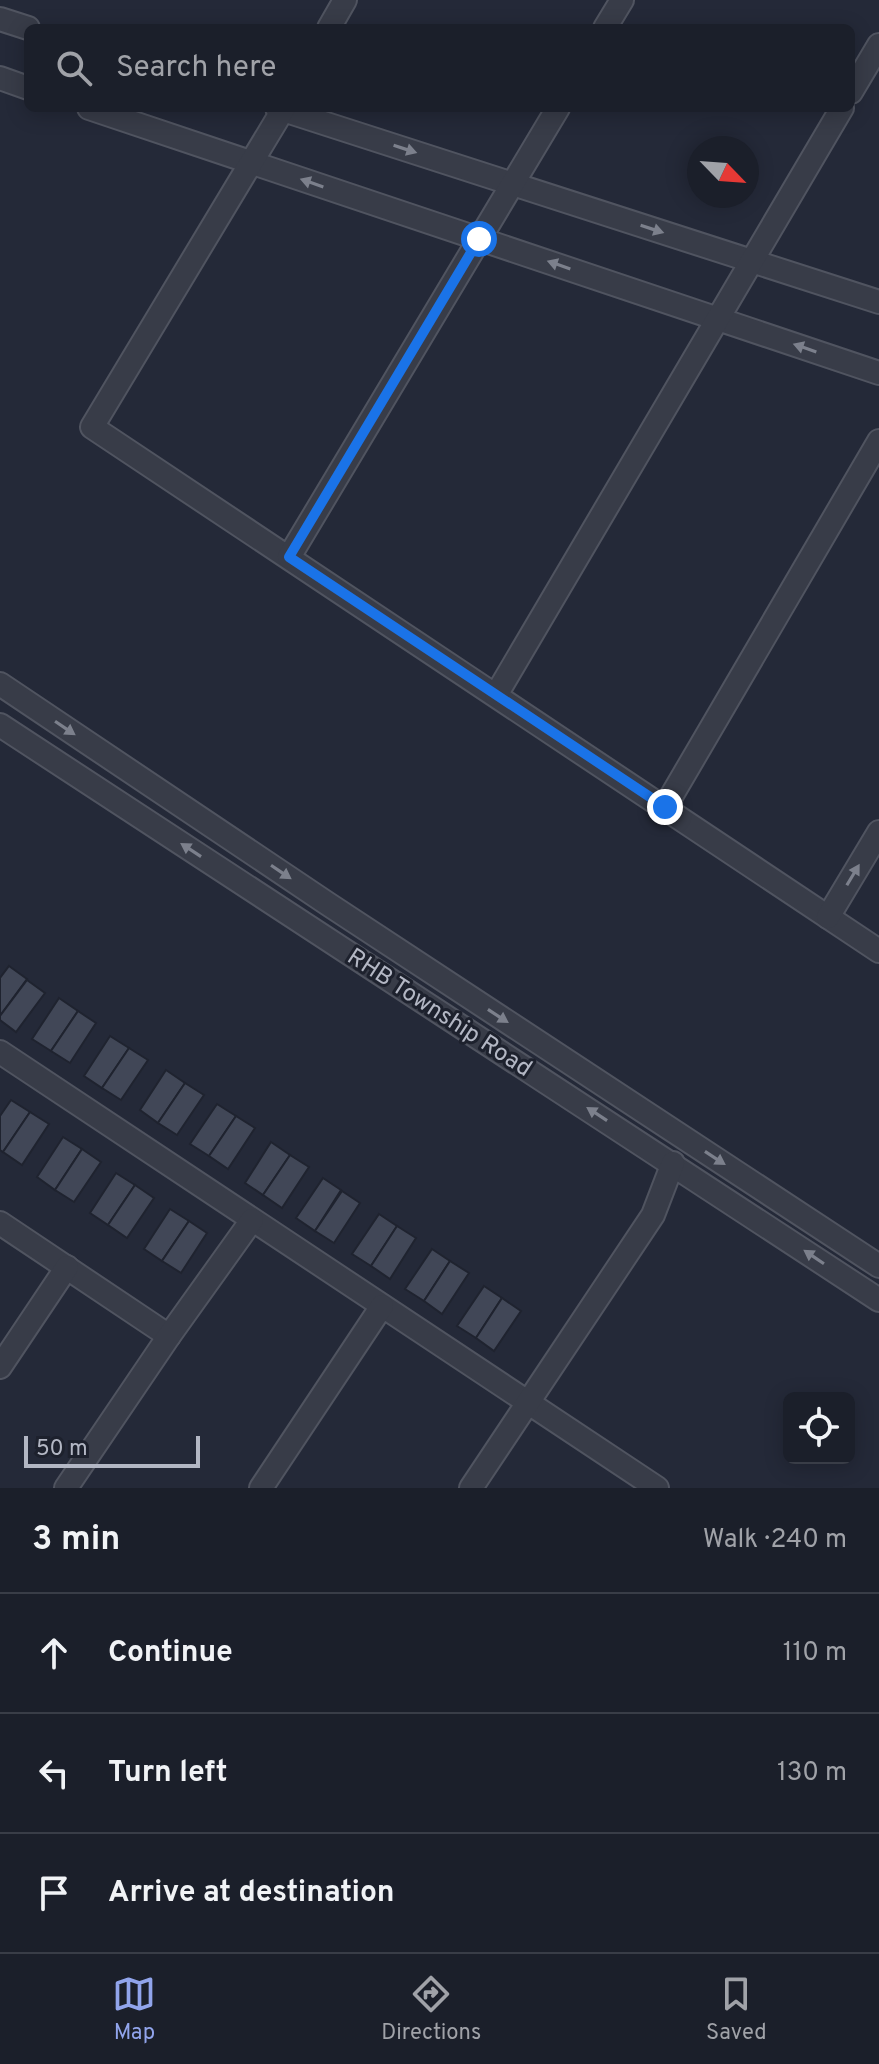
<!DOCTYPE html>
<meta charset="utf-8">
<style>
:root{--surface:#1b1f2a;--page:#282c36;--text:#f1f3f6;--muted:#a0a2a8;--line:#393d47;--accent:#91a4eb}
body{margin:0;font-family:Overpass,sans-serif;background:var(--page);color:var(--text)}
.controls{position:absolute;right:24px;bottom:24px;display:grid;overflow:hidden;border-radius:12px;box-shadow:0 4px 20px #0003}
.controls button{width:72px;height:72px;display:grid;place-items:center;padding:0;border:0;border-bottom:2px solid var(--line);background:var(--surface);color:var(--text);font:40px sans-serif}
.compass{position:absolute;left:687px;top:136px;width:72px;height:72px;border-radius:50%;background:var(--surface);box-shadow:0 4px 20px #0003;rotate:115deg}
.scale{position:absolute;left:24px;bottom:20px;width:176px;box-sizing:border-box;padding-left:8px;border:4px solid #b3b7c4;border-top:0;font-size:22px;line-height:28px;white-space:nowrap;color:#b3b7c4;-webkit-text-stroke:6px #1d212d;paint-order:stroke}
.stop{position:absolute;width:24px;height:24px;margin:-18px;border:6px solid #1a73e8;border-radius:50%;background:#fff}
.stop.end{background:#1a73e8;border-color:#fff;box-shadow:0 2px 8px #0008}
.list{margin:0;padding:0;list-style:none}
h2{display:flex;justify-content:space-between;align-items:center;height:104px;margin:0;padding:0 32px;font-size:34px}
h2 small{font-size:26px;font-weight:400;color:var(--muted)}
.list li{display:grid;grid-template-columns:52px 1fr auto;gap:24px;align-items:center;box-sizing:border-box;height:120px;padding:0 32px;border-top:2px solid var(--line)}
.list b{display:block;font-size:30px;white-space:nowrap}
.list em{font-size:26px;font-style:normal;color:var(--muted)}
.icon{flex:none;width:44px;height:44px;fill:none;stroke:currentColor;stroke-width:2;stroke-linecap:round;stroke-linejoin:round}
.map{position:relative;flex:none;width:879px;height:1488px;overflow:hidden}
.search{position:absolute;background:var(--surface);box-shadow:0 4px 20px #0003;left:24px;right:24px;top:24px;height:88px;display:flex;align-items:center;gap:20px;box-sizing:border-box;padding:0 28px;border-radius:12px;color:var(--muted);font-size:30px}
.sheet{height:464px;background:var(--surface)}
nav{display:flex;justify-content:space-around;align-items:center;box-sizing:border-box;height:112px;border-top:2px solid var(--line);background:var(--surface);font-size:22px;color:var(--muted)}
nav a{display:grid;justify-items:center;gap:4px}
nav .on{color:var(--accent)}
.map>svg:first-child{display:block}
.building{fill:#414757;stroke:#1f232f;stroke-width:2}
.lines{fill:none;stroke-linecap:round;stroke-linejoin:round}
.minor-casing{stroke:#505460;stroke-width:26}
.minor{stroke:#383c48;stroke-width:22}
.oneway{fill:#7c808c}
.route{stroke:#1a73e8;stroke-width:10}
.labels{text-anchor:middle;stroke-width:6;stroke-linejoin:round;paint-order:stroke}
.street-label{font-size:24px;fill:#b3b7c4;stroke:#1d212d}
</style>
<div class="map">
<svg width="879" height="1488" viewBox="0 0 879 1488">
<rect width="100%" height="100%" fill="#242938"/>
<g class="building">
<polygon points="9,966 27,979 0,1016 0,978"/>
<polygon points="27,980 45,993 16,1032 0,1020 0,1016"/>
<polygon points="59,998 78,1011 51,1051 32,1039"/>
<polygon points="78,1011 96,1023 70,1063 51,1051"/>
<polygon points="110,1036 129,1048 102,1088 84,1076"/>
<polygon points="129,1048 148,1060 121,1100 102,1088"/>
<polygon points="166,1070 185,1083 158,1123 140,1110"/>
<polygon points="185,1083 204,1095 177,1135 158,1123"/>
<polygon points="11,1100 30,1112 3,1152 0,1150 0,1116"/>
<polygon points="217,1104 236,1116 209,1156 190,1144"/>
<polygon points="30,1112 49,1124 22,1165 3,1152"/>
<polygon points="236,1116 255,1128 228,1169 209,1156"/>
<polygon points="63,1137 82,1149 55,1190 37,1177"/>
<polygon points="271,1142 290,1155 263,1195 245,1183"/>
<polygon points="82,1149 101,1162 74,1202 55,1190"/>
<polygon points="290,1155 309,1167 282,1208 263,1195"/>
<polygon points="116,1173 135,1185 108,1225 90,1213"/>
<polygon points="323,1178 341,1190 315,1231 296,1218"/>
<polygon points="135,1185 154,1198 127,1238 108,1225"/>
<polygon points="342,1191 360,1203 334,1243 315,1231"/>
<polygon points="170,1209 189,1221 162,1261 144,1249"/>
<polygon points="379,1214 397,1226 371,1266 352,1254"/>
<polygon points="189,1221 207,1233 181,1273 162,1261"/>
<polygon points="397,1226 416,1238 390,1279 371,1266"/>
<polygon points="432,1249 450,1261 424,1301 405,1289"/>
<polygon points="450,1261 469,1273 442,1314 424,1301"/>
<polygon points="484,1286 502,1298 476,1338 457,1326"/>
<polygon points="502,1298 521,1311 494,1351 476,1338"/>
</g>
<g class="lines">
<g class="minor-casing">
<g id="minor">
<polyline points="0,19 28,28"/>
<polyline points="329,28 345,0"/>
<polyline points="605,28 622,0"/>
<polyline points="0,78 28,88"/>
<polyline points="851,92 879,45"/>
<polyline points="89,108 879,373"/>
<polyline points="277,108 879,302"/>
<polyline points="284,108 92,427 879,951"/>
<polyline points="289,557 558,108"/>
<polyline points="0,684 328,904 879,1266"/>
<polyline points="496,695 842,108"/>
<polyline points="0,725 879,1300"/>
<polyline points="665,807 879,441"/>
<polyline points="828,917 879,832"/>
<polyline points="0,1052 657,1488"/>
<polyline points="0,1223 169,1336"/>
<polyline points="0,1367 67,1267"/>
<polyline points="66,1488 169,1336 252,1220"/>
<polyline points="261,1488 382,1306"/>
<polyline points="471,1488 653,1215 673,1163"/>
</g>
</g>
<use href="#minor" class="minor"/>
</g>
<defs><path id="oneway-solid" d="M-6-.8H1V-3.2L6.5 0L1 3.2V.8H-6Z" transform="scale(2)"/></defs>
<g class="oneway">
<use href="#oneway-solid" transform="translate(405 149) rotate(18)"/>
<use href="#oneway-solid" transform="translate(312 183) rotate(-161)"/>
<use href="#oneway-solid" transform="translate(652 229) rotate(18)"/>
<use href="#oneway-solid" transform="translate(559 265) rotate(-161)"/>
<use href="#oneway-solid" transform="translate(805 348) rotate(-161)"/>
<use href="#oneway-solid" transform="translate(65 728) rotate(34)"/>
<use href="#oneway-solid" transform="translate(191 850) rotate(-147)"/>
<use href="#oneway-solid" transform="translate(281 872) rotate(34)"/>
<use href="#oneway-solid" transform="translate(853 875) rotate(-59)"/>
<use href="#oneway-solid" transform="translate(498 1016) rotate(33)"/>
<use href="#oneway-solid" transform="translate(597 1114) rotate(-147)"/>
<use href="#oneway-solid" transform="translate(715 1158) rotate(33)"/>
<use href="#oneway-solid" transform="translate(814 1257) rotate(-146)"/>
</g>
<g class="lines">
<polyline class="route" points="479,239 289,557 665,807"/>
</g>
<g class="labels">
<g class="street-label">
<text transform="translate(440 1012) rotate(33)" y="8">RHB Township Road</text>
</g>
</g>
</svg>
<div class="controls">
<button><svg class="icon" aria-label="locate" viewBox="0 0 24 24"><circle cx="12" cy="12" r="6"/><path d="M12 2v4M12 18v4M2 12h4M18 12h4"/></svg></button>
</div>
<svg class="compass" viewBox="-18 -18 36 36"><path d="M0-13l5 13h-10z" fill="#e53935"/><path d="M0 13l5-13h-10z" fill="#a0a2a8"/></svg>
<div class="scale">50 m</div>
<div class="stop" style="left:479px;top:239px"></div>
<div class="stop end" style="left:665px;top:807px"></div>
<div class="search"><svg class="icon" aria-label="search" viewBox="0 0 24 24"><circle cx="10" cy="10" r="6"/><path d="M15 15l6 6"/></svg>Search here</div>
</div>
<section class="sheet">
<h2>3 min<small>Walk · 240 m</small></h2>
<ul class="list">
<li><svg class="icon" aria-label="ahead" viewBox="0 0 24 24"><path d="M12 20V5M6 11l6-6 6 6"/></svg><div><b>Continue</b></div><em>110 m</em></li>
<li><svg class="icon" aria-label="left" viewBox="0 0 24 24"><path d="M17 20v-9H6M10 6l-5 5 5 5"/></svg><div><b>Turn left</b></div><em>130 m</em></li>
<li><svg class="icon" aria-label="arrive" viewBox="0 0 24 24"><path d="M6 21V4h12l-3 4 3 4H6"/></svg><div><b>Arrive at destination</b></div></li>
</ul>
</section>
<nav>
<a class="on"><svg class="icon" aria-label="map" viewBox="0 0 24 24"><path d="M3 6l6-2 6 2 6-2v14l-6 2-6-2-6 2zM9 4v14M15 6v14"/></svg>Map</a>
<a><svg class="icon" aria-label="directions" viewBox="0 0 24 24"><path d="M12 3l9 9-9 9-9-9zM9 14v-3h6M13 9l2 2-2 2"/></svg>Directions</a>
<a><svg class="icon" aria-label="saved" viewBox="0 0 24 24"><path d="M7 4h10v16l-5-4-5 4z"/></svg>Saved</a>
</nav>
